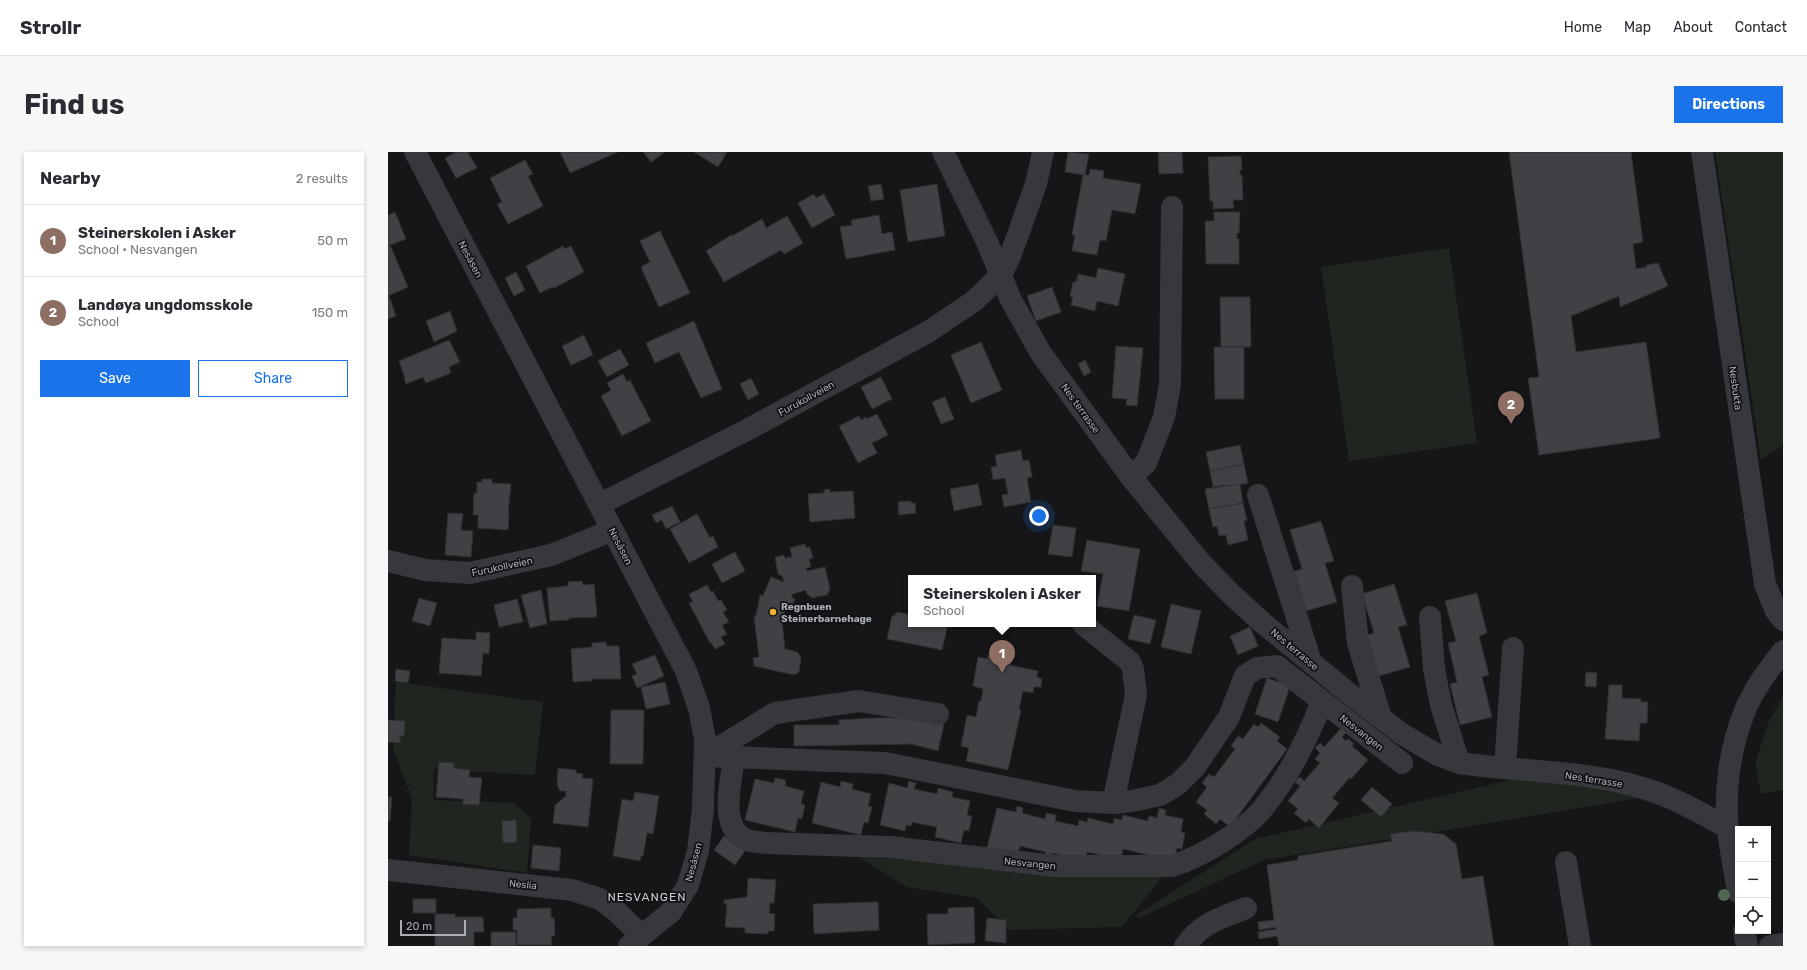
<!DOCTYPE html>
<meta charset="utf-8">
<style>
:root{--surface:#fff;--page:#f7f7f7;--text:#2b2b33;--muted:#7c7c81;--line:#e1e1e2;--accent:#1a73e8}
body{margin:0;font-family:Rubik,sans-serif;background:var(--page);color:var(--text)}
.controls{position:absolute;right:12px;bottom:12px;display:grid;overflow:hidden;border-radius:0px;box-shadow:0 2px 6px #0003}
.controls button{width:36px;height:36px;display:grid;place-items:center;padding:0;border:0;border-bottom:1px solid var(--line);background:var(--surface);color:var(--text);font:20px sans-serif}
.scale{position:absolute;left:12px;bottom:10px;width:66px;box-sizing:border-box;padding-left:4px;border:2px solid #a8adb8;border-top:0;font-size:11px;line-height:14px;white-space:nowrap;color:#a8adb8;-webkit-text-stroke:3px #111113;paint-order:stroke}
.you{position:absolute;left:651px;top:364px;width:14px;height:14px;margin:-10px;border:3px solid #fff;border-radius:50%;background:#1a73e8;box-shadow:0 0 0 6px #1a73e833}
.badge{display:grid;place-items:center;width:26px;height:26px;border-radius:50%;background:var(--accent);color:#fff;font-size:13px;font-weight:700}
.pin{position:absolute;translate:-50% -33px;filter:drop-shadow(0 1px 2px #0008)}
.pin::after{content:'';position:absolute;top:21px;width:14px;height:12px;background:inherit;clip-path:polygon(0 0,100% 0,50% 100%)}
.popup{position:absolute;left:520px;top:423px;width:188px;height:52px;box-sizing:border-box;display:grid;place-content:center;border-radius:0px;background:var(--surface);filter:drop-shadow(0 1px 3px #0005);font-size:13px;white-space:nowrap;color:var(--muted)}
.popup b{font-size:15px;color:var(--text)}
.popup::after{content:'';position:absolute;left:50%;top:100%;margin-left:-8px;border:8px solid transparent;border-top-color:var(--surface)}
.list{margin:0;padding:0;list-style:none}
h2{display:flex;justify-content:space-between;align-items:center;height:52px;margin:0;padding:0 16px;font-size:17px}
h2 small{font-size:13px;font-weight:400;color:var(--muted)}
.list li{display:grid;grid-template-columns:26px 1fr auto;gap:12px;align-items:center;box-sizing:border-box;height:72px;padding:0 16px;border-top:1px solid var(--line)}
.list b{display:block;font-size:15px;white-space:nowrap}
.list p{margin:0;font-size:13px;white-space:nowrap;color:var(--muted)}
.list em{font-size:13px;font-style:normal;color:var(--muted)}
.actions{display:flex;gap:8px;padding:12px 16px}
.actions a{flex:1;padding:9px 0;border:1px solid var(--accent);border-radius:0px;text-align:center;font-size:14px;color:var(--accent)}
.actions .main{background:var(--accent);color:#fff}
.icon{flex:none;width:22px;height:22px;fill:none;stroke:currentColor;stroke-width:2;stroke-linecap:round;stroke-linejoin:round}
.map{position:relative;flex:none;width:1395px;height:794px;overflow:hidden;border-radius:0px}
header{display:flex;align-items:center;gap:24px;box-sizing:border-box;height:56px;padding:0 20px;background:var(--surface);border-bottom:1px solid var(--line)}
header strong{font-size:19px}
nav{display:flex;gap:22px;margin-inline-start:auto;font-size:14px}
.intro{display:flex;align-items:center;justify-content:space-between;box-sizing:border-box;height:96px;padding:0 24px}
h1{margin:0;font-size:28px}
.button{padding:10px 18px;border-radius:0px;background:var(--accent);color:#fff;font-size:14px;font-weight:700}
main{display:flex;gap:24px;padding:0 24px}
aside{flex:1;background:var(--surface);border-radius:0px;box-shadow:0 2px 6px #0003}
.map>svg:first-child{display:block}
.green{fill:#1e261f}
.building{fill:#404145;stroke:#303034}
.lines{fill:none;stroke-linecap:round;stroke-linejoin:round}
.minor{stroke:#37383d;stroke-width:22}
.tree{fill:#506452}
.poi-dot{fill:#f2b134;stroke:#111113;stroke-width:1.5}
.labels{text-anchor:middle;stroke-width:3.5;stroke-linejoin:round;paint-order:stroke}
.street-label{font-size:10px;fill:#a8adb8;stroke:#111113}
.poi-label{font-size:10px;font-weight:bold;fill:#a8adb8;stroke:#111113;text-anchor:start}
.quarter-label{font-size:12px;letter-spacing:1px;fill:#c9ccd4;stroke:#111113}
</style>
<header>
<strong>Strollr</strong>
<nav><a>Home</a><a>Map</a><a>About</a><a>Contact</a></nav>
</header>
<div class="intro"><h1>Find us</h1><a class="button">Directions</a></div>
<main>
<aside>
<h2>Nearby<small>2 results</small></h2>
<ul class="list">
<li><span class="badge" style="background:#8d6e63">1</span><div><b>Steinerskolen i Asker</b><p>School · Nesvangen</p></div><em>50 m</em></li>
<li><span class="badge" style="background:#8d6e63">2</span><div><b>Landøya ungdomsskole</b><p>School</p></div><em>150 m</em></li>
</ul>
<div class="actions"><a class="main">Save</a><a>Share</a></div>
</aside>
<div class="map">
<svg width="1395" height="794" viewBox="0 0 1395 794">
<rect width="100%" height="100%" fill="#161618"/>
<g class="green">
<polygon points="1327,0 1395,0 1395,293 1373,308"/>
<polygon points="1061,96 1089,291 961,309 933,115"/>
<polygon points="8,530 155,550 147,623 46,617 45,648 126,651 143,667 139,721 21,703 24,647 5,597"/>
<polygon points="1395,544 1395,638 1373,642 1367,612 1380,571"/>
<polygon points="1136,625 1264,644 876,708 751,766 747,764 867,687"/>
<polygon points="471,705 776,723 734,775 621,778 589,746 519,735"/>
</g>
<g class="building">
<polygon points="68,0 80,0 89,16 68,26 57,6"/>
<polygon points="172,0 230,0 182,21"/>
<polygon points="255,0 277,0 263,10"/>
<polygon points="306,0 339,0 330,15"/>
<polygon points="680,0 701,2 697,23 677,20"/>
<polygon points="770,0 794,0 795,21 771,22"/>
<polygon points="1121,0 1243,0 1255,90 1245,92 1248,117 1259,115 1258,113 1270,111 1280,134 1232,155 1231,144 1183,164 1188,200 1258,190 1272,286 1151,303 1140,226 1151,225"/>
<polygon points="853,4 854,18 852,18 852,23 854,23 855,48 845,48 846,56 825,57 825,49 822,49 820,5"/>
<polygon points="137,8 145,22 140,24 155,54 120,72 109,52 114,50 102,26"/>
<polygon points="702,17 716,19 715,26 753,32 747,62 724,58 718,89 712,88 709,103 684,99 687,83 684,83 695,23 701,23"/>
<polygon points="493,32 496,47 483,49 480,34"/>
<polygon points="549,32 557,84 520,90 512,38"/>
<polygon points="426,42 428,46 436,42 447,63 424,76 410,51"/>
<polygon points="7,60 18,87 2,93 20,135 0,144 0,63"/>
<polygon points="826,60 852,60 851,81 849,81 849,87 851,87 851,112 818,112 817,69 826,69"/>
<polygon points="491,63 494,82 504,80 507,98 458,107 452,75 464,73 463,68"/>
<polygon points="399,64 415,91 396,102 393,98 336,130 318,99 343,83 344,84 374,67 378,76"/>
<polygon points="272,79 302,141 271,155 254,118 254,114 262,110 252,89"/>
<polygon points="175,94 177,97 183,94 196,120 166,136 164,135 152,141 138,114"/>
<polygon points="710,116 737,122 730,154 709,149 707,159 683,153 685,145 682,144 685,130 688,130 690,122 708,126"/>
<polygon points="128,120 137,138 126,144 117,126"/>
<polygon points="664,135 673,160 648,169 639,144"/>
<polygon points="1,144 8,164 0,167 0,145"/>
<polygon points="832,145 862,145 863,195 833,195"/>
<polygon points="62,159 69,179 46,190 38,169"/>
<polygon points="306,169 334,237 313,246 291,200 267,211 258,191"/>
<polygon points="196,183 205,203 183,213 174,194"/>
<polygon points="61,188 72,210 61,215 63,221 38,231 35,225 18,232 16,226 17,226 11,209"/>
<polygon points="593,190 614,238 583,251 563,203"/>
<polygon points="728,194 755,196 749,254 738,253 739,247 724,246"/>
<polygon points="826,195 856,195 856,247 827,247"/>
<polygon points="232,197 241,213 219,225 210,209"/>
<polygon points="697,208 703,220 696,224 690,212"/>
<polygon points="235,222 239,230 242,228 263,269 234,284 213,244 223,238 219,231"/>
<polygon points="493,225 504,247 484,257 473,235"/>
<polygon points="363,226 371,242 360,248 352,232"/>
<polygon points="557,245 566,267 553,272 544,250"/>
<polygon points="489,262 500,283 484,291 489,301 470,311 451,274 471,264 473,268 478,265 479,267"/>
<polygon points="852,293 856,312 822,319 818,300"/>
<polygon points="633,298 635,309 641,308 644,325 639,326 643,350 616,355 614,343 620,342 617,326 605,328 603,315 609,314 607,303"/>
<polygon points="856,312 860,331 838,335 838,333 825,335 822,319"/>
<polygon points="94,327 104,327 104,331 123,332 120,362 121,363 120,378 90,376 90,363 85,363 86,341 89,341 89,330 94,330"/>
<polygon points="590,332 594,353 566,359 562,337"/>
<polygon points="852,332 855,351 821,357 817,337"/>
<polygon points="442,337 442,340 465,339 467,366 422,370 420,342 436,341 436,338"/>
<polygon points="523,349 523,351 527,351 528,361 511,363 510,350"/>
<polygon points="855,351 859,368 856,369 860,388 840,393 838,383 831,384 829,374 825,375 821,357"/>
<polygon points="284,354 292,370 278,377 274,368 268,371 264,363"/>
<polygon points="60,361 75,362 73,378 85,379 83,405 57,403"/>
<polygon points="309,362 322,386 325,384 330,395 301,411 282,377"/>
<polygon points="933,369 946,409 937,411 949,450 918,459 906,419 914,417 902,378"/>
<polygon points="665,373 688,376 684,405 660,402"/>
<polygon points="699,388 752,397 741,459 709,454 715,422 693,419"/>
<polygon points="417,392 418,396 422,395 425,406 421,407 423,415 418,416 419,419 437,415 442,437 439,443 424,446 419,442 418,438 405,442 403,445 407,447 403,457 398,455 394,469 397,497 409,500 413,505 411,520 406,523 366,514 365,506 371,505 366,464 368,464 372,443 375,444 383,425 396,430 394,424 390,422 387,405 396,403 397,406 404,405 402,396"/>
<polygon points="347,400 357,419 334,431 324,412"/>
<polygon points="194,429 195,433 206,432 209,465 181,466 181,468 162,469 159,436 180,434 180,430"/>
<polygon points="1006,432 1019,473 1010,475 1022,515 991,524 979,483 986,481 974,442"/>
<polygon points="319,433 323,440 325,439 330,449 333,448 339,458 335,460 341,470 334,473 339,482 333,485 337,492 327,497 323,490 322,491 301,451 305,450 301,442"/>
<polygon points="153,438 159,472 142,476 133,443"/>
<polygon points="1089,441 1099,481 1091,484 1101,523 1094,525 1104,565 1072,573 1062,532 1069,530 1060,491 1068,489 1057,449"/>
<polygon points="31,446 49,451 42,474 24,469"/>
<polygon points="129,447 135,470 111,475 106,453"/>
<polygon points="783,452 813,459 803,502 773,495"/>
<polygon points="509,460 523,463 523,472 560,472 554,498 499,487 504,464 506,464"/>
<polygon points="746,463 768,468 762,492 740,487"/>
<polygon points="862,475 870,494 850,503 842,484"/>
<polygon points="88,480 102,481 101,502 95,501 93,524 51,521 54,486 88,488"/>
<polygon points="218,490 219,494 231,494 233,527 204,527 204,529 185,530 183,497 204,495 204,491"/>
<polygon points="267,503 276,524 249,536 244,524 249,522 244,512"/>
<polygon points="600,503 622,508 622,513 650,519 649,525 654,527 653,535 646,535 645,541 635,539 631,557 633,558 620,618 578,609 581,596 573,594 579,563 588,565 591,549 593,549 595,537 585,534 590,505 599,507"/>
<polygon points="8,517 22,519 20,531 7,529"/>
<polygon points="1198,520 1209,521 1208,535 1197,534"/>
<polygon points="879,526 902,534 890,570 867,562"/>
<polygon points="277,530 282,552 258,557 253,535"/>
<polygon points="1221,533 1234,533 1234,546 1253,547 1253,550 1260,550 1259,571 1252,571 1251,589 1217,587"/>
<polygon points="223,558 256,558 255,612 222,612"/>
<polygon points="487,566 530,566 556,572 550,599 523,592 406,594 406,573 451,573 451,568"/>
<polygon points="0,568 17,569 16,584 12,584 12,591 0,590"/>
<polygon points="873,571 892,585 889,589 899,597 842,675 832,667 828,672 816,662 819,658 808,650 819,635 814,631 821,622 826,625 847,597 843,594 850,584 855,587 866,572 870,575"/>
<polygon points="954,575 959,579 954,585 958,589 960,587 966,592 964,594 980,608 963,627 962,625 944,646 951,651 931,676 921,667 918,671 906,661 910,657 900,649 912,634 907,630 912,625 916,629 932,611 927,607 932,601 927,596 932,591 936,595"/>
<polygon points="51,610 66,611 66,616 82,618 81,625 94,626 91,653 75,652 75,647 48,645"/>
<polygon points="170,616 188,618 188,621 195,622 194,626 205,627 200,675 165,671 167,653 178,644 178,639 172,639 169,632"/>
<polygon points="387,626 398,628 397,634 416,639 413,652 417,653 414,667 410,666 407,680 357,668 367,627 386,631"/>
<polygon points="453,629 465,632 464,637 483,642 480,654 484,655 480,671 476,670 473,683 424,671 433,630 452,635"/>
<polygon points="521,629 528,631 526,637 549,642 550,636 565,640 564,645 582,649 579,663 584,664 581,679 576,678 573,691 547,685 549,675 524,670 523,674 518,673 517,679 492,673 501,631 519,636"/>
<polygon points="984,635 1004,652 993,665 973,648"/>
<polygon points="247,640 271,644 265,682 259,681 255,704 253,704 252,709 225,704 234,647 245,649"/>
<polygon points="0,645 4,645 2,669 0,669"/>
<polygon points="629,654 635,656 634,661 657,667 658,661 668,663 667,669 690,674 691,668 699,670 700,666 725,672 726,666 734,668 735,663 760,669 761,664 769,666 771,656 778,658 777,663 795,667 793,680 797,681 794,697 789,696 786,709 735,697 733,705 727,706 699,700 698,706 692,708 664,701 662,706 657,705 658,700 632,694 630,702 599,696 609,656 628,660"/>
<polygon points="128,668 129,690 115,691 114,669"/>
<polygon points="1025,679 1055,682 1068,692 1074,727 1095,724 1106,794 891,794 889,784 871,787 870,780 888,777 888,775 871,778 870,770 886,768 879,713 910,708 910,704 1004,689 1002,682"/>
<polygon points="336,684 357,699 347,713 326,698"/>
<polygon points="145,693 173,696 171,719 143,716"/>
<polygon points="360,726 388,728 386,751 382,751 381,761 387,762 386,779 380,779 380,782 357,781 357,776 337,775 339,752 336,752 336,748 359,745"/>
<rect x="25" y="747" width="23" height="14"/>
<polygon points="490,750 491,778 426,782 425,752"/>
<polygon points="586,755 587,791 540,793 539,762 560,762 560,756"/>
<polygon points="163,756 163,766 166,766 167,784 163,784 164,793 129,793 129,778 125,778 125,766 129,766 129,757"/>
<polygon points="47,762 67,762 67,765 95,765 96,780 86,780 86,794 47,794"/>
<polygon points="599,766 618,768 618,791 597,789"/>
<rect x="103" y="780" width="25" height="14"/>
</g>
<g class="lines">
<g class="minor">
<polyline points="27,0 298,519 311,556 317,587 315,656 310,699 300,733 283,760 241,794"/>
<path d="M555,0L600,92L622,146L652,200L743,325L813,411L844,443L876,472L963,543L1014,582L1050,603L1071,611C1132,620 1199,618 1258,637C1287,646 1313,661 1340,676"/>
<polyline points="1314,0 1377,432 1388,459 1395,468"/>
<polyline points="743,325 758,311 776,265 782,232 784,55"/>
<polyline points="870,343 923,510"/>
<polyline points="212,352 357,279 540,180 586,149 613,123 623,102 648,32 655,0"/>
<polyline points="0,409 37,418 82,421 163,403 225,378"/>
<polyline points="964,434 970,491 993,566"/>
<polyline points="1042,465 1046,517 1053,553 1071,611"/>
<polyline points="695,472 742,510 745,517 748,543 725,651"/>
<polyline points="317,604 497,611 687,649 725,651 744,649 772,643 790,632 807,615 841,565 857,524 869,516 889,514 1014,611"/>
<polyline points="317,604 387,561 471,549 550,562"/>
<path d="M346,606C343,629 330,677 359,688C365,690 372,690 378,691L502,695L667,714H784C813,705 857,679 876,655C901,624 920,586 934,549"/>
<polyline points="1117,616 1125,496"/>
<polyline points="1178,710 1192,794"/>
<polyline points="0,718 184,738 212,747 228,759 254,784"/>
<path d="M1350,740C1347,719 1342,698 1340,677C1336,639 1342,596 1356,561C1365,538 1380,518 1395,499"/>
<polyline points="1356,779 1359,794"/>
<path d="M797,794C813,771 833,766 858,756"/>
<polyline points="1382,794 1395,792"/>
</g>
</g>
<circle class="tree" cx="1336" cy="743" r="6"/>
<circle class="poi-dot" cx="385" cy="460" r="4"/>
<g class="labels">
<g class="street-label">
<text transform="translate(83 107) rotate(62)" y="4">Nesåsen</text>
<text transform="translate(1348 236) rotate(82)" y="4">Nesbukta</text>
<text transform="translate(418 246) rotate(-29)" y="4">Furukollveien</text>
<text transform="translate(693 256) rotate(54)" y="4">Nes terrasse</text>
<text transform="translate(233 394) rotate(63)" y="4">Nesåsen</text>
<text transform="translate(114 414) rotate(-12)" y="4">Furukollveien</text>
<text transform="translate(907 497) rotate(40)" y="4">Nes terrasse</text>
<text transform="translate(974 580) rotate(38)" y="4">Nesvangen</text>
<text transform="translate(1206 627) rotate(9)" y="4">Nes terrasse</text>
<text transform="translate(305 710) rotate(-75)" y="4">Nesåsen</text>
<text transform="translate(642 711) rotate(6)" y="4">Nesvangen</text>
<text transform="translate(135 732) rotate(6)" y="4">Neslia</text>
</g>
<g class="poi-label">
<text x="393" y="458">Regnbuen<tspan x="393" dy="12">Steinerbarnehage</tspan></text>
</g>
<g class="quarter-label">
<text x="259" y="749">NESVANGEN</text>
</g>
</g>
</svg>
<div class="controls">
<button>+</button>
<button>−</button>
<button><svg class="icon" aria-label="locate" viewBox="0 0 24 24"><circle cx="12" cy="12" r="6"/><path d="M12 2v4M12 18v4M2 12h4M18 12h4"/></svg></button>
</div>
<div class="scale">20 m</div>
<div class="you"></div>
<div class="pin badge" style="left:614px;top:521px;background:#8d6e63">1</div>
<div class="popup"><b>Steinerskolen i Asker</b>School</div>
<div class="pin badge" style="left:1123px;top:272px;background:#8d6e63">2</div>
</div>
</main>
